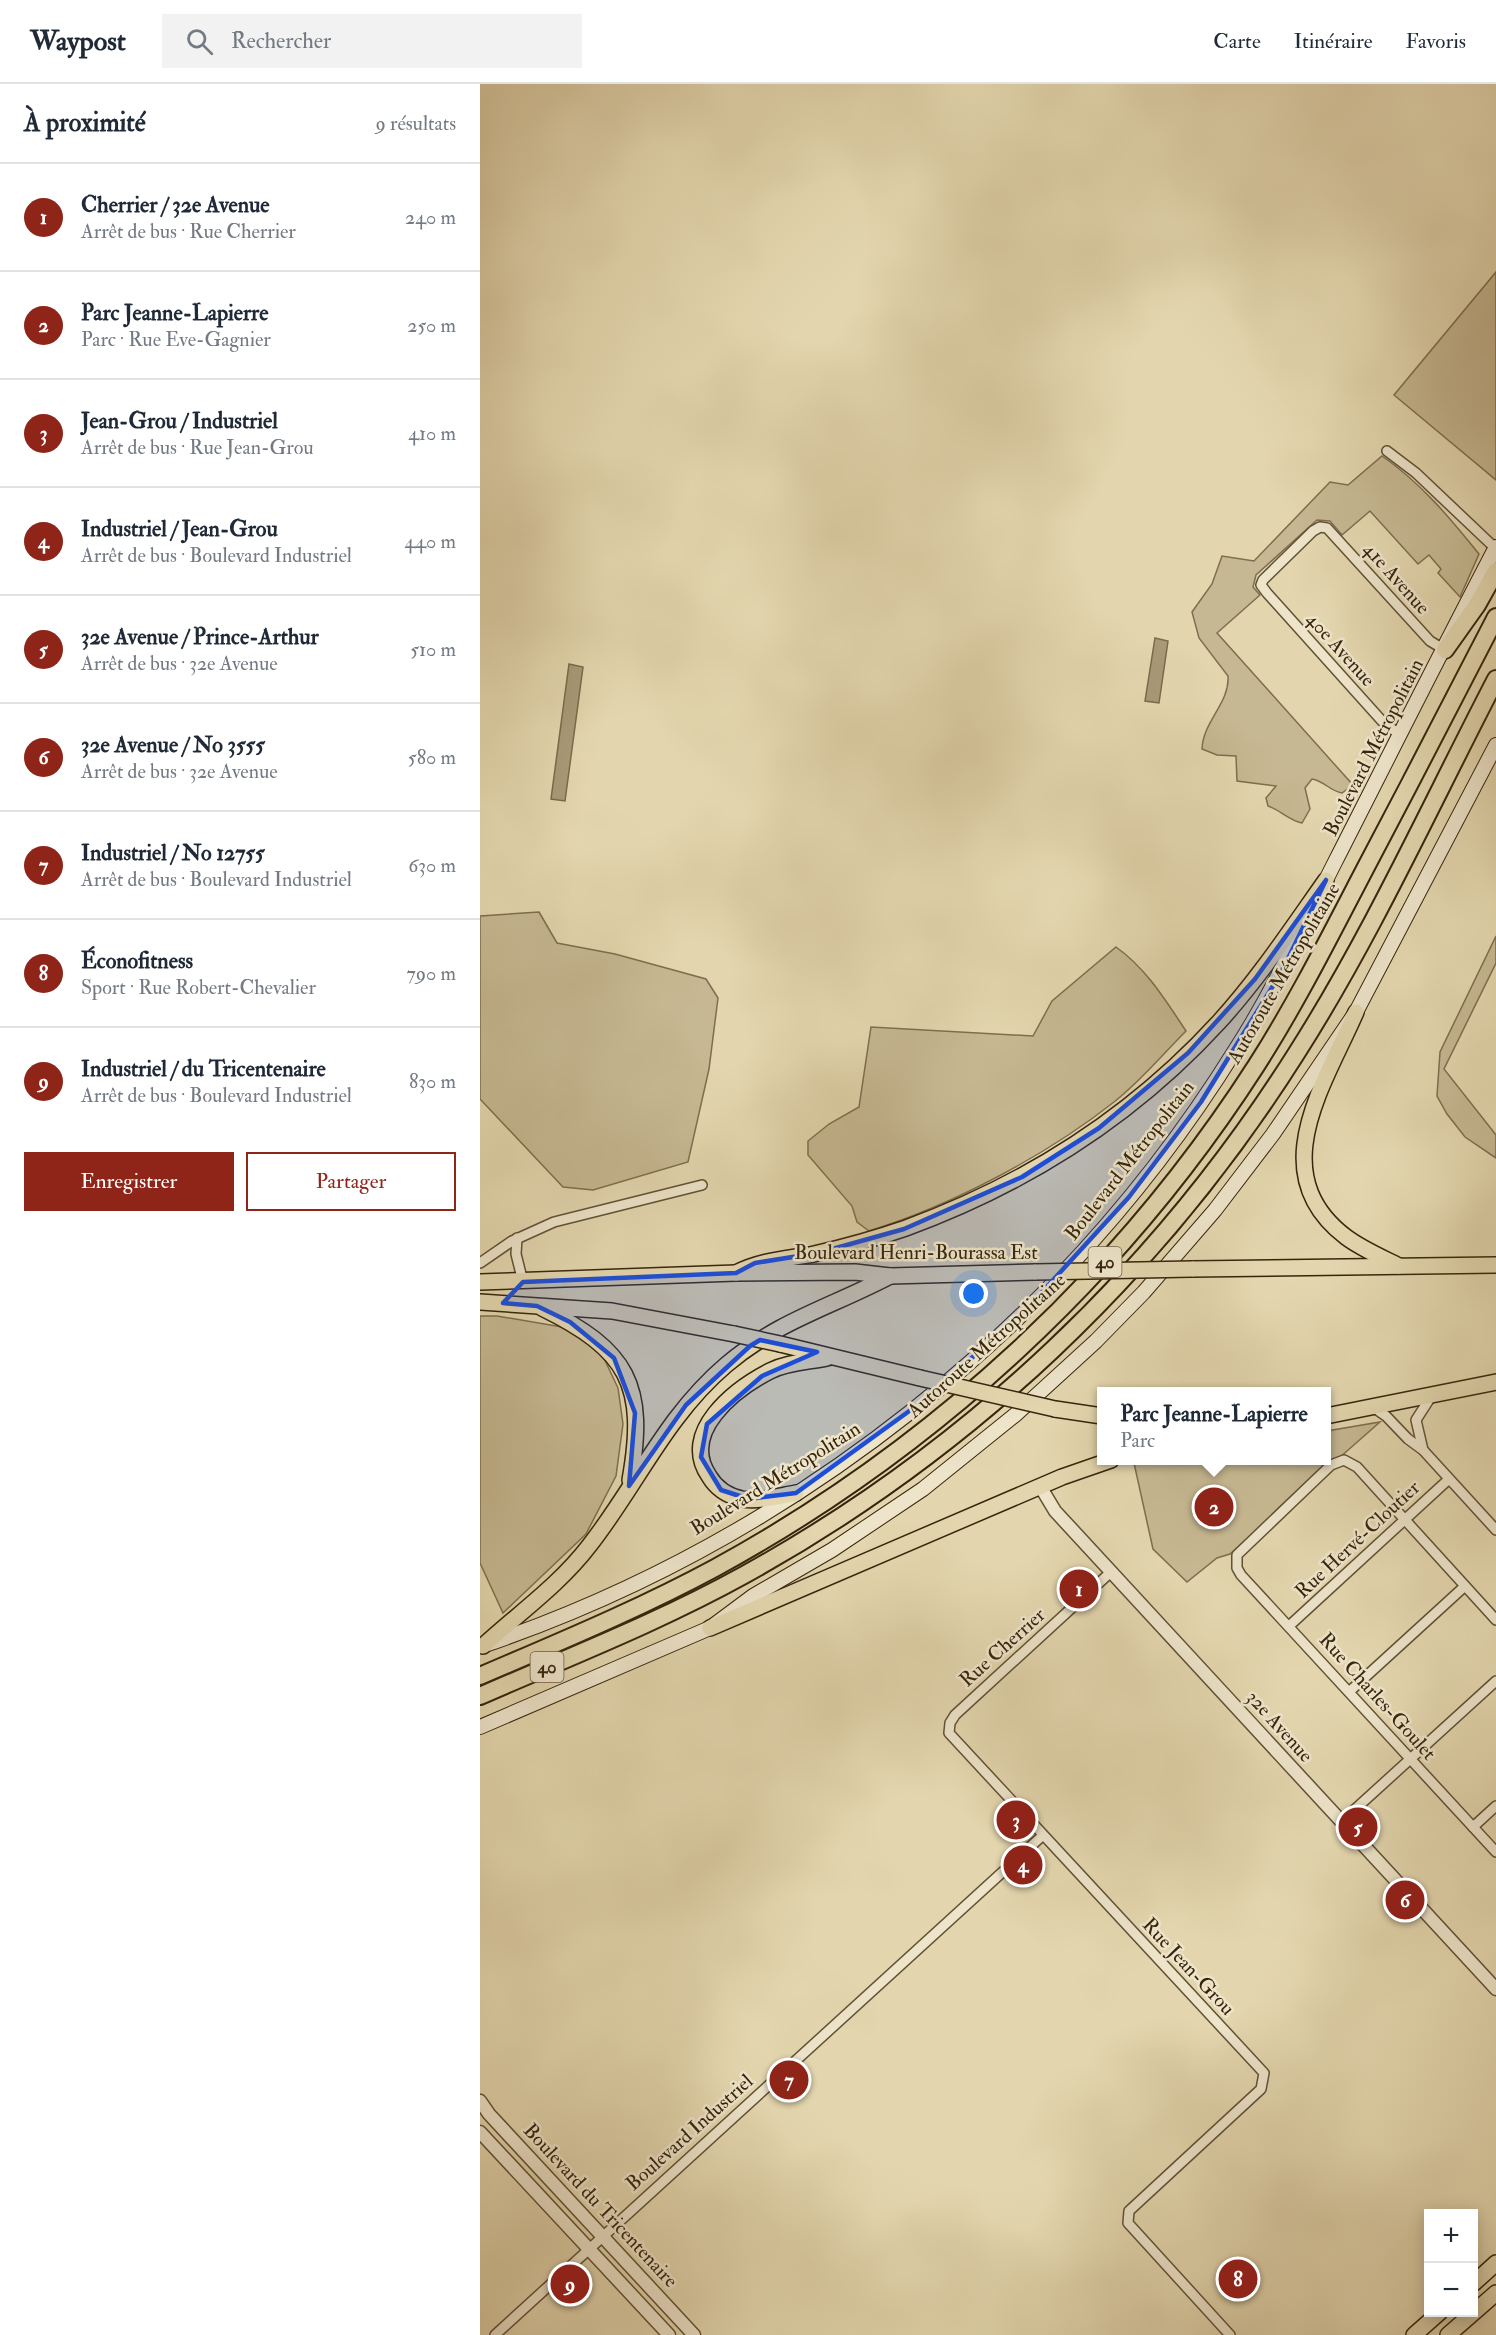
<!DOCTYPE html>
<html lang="fr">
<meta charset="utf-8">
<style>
:root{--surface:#fff;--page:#f2f2f3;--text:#1f2937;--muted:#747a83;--line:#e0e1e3;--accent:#8f2418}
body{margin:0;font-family:"IM FELL Double Pica",serif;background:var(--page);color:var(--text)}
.controls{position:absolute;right:18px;bottom:18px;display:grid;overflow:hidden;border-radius:0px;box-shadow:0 3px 15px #0003}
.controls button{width:54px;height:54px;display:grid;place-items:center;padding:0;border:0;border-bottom:2px solid var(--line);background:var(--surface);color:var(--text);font:30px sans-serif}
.you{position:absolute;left:494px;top:1210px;width:21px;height:21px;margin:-15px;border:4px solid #fff;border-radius:50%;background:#1a73e8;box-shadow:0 0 0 9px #1a73e833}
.badge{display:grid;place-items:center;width:39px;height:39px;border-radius:50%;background:var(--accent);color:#fff;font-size:20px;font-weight:700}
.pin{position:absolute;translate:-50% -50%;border:3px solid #fff;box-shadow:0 2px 6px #0006}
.popup{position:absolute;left:617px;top:1303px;width:234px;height:78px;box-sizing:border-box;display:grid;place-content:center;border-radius:0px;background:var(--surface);filter:drop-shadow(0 2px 4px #0005);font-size:20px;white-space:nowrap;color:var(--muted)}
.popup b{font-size:22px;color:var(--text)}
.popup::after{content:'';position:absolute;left:50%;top:100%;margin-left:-12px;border:12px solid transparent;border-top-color:var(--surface)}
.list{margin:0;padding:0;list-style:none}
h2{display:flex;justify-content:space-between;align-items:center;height:78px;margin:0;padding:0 24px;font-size:26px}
h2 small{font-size:20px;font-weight:400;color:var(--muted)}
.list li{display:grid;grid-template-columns:39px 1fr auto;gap:18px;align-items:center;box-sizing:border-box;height:108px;padding:0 24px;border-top:2px solid var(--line)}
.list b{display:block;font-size:22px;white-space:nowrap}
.list p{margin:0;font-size:20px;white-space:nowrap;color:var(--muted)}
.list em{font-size:20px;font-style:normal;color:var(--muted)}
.actions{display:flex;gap:12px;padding:18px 24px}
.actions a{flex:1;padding:14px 0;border:2px solid var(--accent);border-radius:0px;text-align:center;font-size:21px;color:var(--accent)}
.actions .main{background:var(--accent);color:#fff}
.icon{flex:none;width:33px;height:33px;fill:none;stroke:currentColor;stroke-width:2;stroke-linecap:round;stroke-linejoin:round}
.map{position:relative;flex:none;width:1016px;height:2251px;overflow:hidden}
header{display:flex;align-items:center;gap:36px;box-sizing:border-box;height:84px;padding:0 30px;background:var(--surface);border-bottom:2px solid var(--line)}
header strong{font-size:28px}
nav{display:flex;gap:33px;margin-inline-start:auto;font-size:21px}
.search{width:420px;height:54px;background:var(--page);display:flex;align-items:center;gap:15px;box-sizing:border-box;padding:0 21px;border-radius:0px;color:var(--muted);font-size:22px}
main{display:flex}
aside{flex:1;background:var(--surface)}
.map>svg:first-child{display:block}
.green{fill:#c6b892;stroke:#7e6e4f;stroke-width:1.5}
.water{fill:#a89a77;stroke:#7a6b4c;stroke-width:1.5}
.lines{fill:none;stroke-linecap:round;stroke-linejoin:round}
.minor-casing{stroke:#615134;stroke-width:12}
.tertiary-casing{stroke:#615134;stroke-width:15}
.secondary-casing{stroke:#36250c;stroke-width:16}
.primary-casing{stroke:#36250c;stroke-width:18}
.motorway-casing{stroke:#36250c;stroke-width:20}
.minor{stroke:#ede4ca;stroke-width:9}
.tertiary{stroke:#ede4ca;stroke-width:12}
.secondary{stroke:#ede4ca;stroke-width:14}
.primary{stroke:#e3d6ae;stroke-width:15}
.motorway{stroke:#e3d6ae;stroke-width:16}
.primary-bridge-casing{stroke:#36250c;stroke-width:18;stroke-linecap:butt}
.primary-bridge{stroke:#e3d6ae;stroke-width:15}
.marked{fill:#1d4ed8;fill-opacity:0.2;stroke:#1d4ed8;stroke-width:4.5;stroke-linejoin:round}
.labels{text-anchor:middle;stroke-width:5;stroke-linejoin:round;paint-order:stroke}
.shield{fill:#ede4ca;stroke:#6d5e45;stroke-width:1.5}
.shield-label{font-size:18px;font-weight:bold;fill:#36250c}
.street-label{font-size:20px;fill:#36250c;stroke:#ede4ca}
</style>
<header>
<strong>Waypost</strong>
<div class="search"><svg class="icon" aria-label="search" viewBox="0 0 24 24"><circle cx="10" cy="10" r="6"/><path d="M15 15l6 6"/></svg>Rechercher</div>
<nav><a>Carte</a><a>Itinéraire</a><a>Favoris</a></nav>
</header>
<main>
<aside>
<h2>À proximité<small>9 résultats</small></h2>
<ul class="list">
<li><span class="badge">1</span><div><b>Cherrier / 32e Avenue</b><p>Arrêt de bus · Rue Cherrier</p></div><em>240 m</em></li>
<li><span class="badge">2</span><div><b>Parc Jeanne-Lapierre</b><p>Parc · Rue Eve-Gagnier</p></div><em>250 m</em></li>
<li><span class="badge">3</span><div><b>Jean-Grou / Industriel</b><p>Arrêt de bus · Rue Jean-Grou</p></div><em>410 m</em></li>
<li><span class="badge">4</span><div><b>Industriel / Jean-Grou</b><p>Arrêt de bus · Boulevard Industriel</p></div><em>440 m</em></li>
<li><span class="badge">5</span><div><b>32e Avenue / Prince-Arthur</b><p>Arrêt de bus · 32e Avenue</p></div><em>510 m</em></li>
<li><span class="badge">6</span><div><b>32e Avenue / No 3555</b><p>Arrêt de bus · 32e Avenue</p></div><em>580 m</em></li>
<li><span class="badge">7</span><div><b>Industriel / No 12755</b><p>Arrêt de bus · Boulevard Industriel</p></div><em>630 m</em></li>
<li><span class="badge">8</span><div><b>Éconofitness</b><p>Sport · Rue Robert-Chevalier</p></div><em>790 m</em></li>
<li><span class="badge">9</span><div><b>Industriel / du Tricentenaire</b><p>Arrêt de bus · Boulevard Industriel</p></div><em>830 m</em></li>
</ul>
<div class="actions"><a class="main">Enregistrer</a><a>Partager</a></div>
</aside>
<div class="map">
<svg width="1016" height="2251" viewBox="0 0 1016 2251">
<rect width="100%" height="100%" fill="#e3d6ae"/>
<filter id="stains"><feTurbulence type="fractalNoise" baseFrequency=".00333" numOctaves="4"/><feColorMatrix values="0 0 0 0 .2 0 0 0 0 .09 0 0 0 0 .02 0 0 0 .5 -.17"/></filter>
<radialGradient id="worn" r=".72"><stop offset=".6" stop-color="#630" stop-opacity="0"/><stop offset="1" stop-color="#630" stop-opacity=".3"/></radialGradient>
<g class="green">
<polygon points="1016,188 1016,396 914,311"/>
<path d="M902,372C941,399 970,434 999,470L980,513L958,489L961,485L949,471L938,480L890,427L862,451L850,437L837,436L776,491L773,503L780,511L737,549L873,701L862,709C850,707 844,697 832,695L825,704L830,725L822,739C810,737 800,726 788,722L786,714L796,702L757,697L756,672L737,671L722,665C723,637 750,619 748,592L719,554L712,528L732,500L742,472L774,477L850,398L868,401Z"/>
<polygon points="59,828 77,859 135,870 226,895 238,914 229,985 208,1078 113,1106 83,1103 0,1015 0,832"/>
<polygon points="1016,852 1016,879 964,985 1016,1051 1016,1074 985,1053 967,1030 957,1012 960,968"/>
<path d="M636,863C666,884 686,917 706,947C683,970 660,998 634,1018C567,1071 471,1122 389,1147L377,1138L372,1122L328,1071V1057L349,1040L379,1023L391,943L553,952L572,917Z"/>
<polygon points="0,1232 17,1232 82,1243 120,1266 138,1304 143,1340 136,1392 106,1450 23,1529 0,1479"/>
<polygon points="900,1338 750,1470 737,1474 707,1498 673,1465 654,1379 671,1376 846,1376 847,1347"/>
</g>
<g class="water">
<polygon points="675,554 688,557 679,619 665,617"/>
<polygon points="89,580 103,583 85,717 71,715"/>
</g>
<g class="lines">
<g class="minor-casing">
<g id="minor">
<polyline points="907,367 936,389 1015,464"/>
<polyline points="920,651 902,637 787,509 781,501 783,496 833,447 840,443 847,444 950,557 965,566"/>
<polyline points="37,1154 36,1170 43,1198"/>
<polyline points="0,1179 32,1157 74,1138 222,1101"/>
<polyline points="893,1323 906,1332 928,1355 943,1366 1016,1446"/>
<polyline points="943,1366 936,1336 952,1311"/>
<polyline points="632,1487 475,1631 470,1639 469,1649 784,1989 781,2005 649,2127 648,2139 750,2251"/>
<polyline points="1016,1536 877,1383 864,1376 851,1381 757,1471 757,1484 761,1491 1016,1768"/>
<polyline points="809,1542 969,1395"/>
<polyline points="870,1607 985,1502"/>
<polyline points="861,1738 1016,1597"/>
<polyline points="993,1743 1016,1722"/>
<polyline points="15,2251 562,1752"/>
</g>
</g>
<g class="tertiary-casing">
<g id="tertiary">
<polyline points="560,1402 575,1427 1016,1905"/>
<polyline points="0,2017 9,2030 214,2251"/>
<polyline points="0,2048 189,2251"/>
</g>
</g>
<g class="secondary-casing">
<g id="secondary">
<path d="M5,1561C312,1456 585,1241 756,965C794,906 822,843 854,780C908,674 961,568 1016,463"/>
<polyline points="0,1643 230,1544 273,1512 352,1466 443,1405 535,1331 616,1257 664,1208 735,1126 793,1050 876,928 1016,661"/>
</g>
</g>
<g class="primary-casing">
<g id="primary">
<path d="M876,928C845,1000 782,1089 866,1153C882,1165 901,1173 919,1182"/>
<polyline points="712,1185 1016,1181"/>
<path d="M256,1189C281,1176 307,1175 334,1170C365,1163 397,1154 426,1144C546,1100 653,1032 739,938C779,894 812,844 846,796"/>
<polyline points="0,1198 256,1189 375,1188 410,1192 556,1188"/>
<polyline points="0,1218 132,1227 254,1250"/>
<path d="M62,1224C148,1266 167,1301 150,1396"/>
<polyline points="300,1260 440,1294"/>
<polyline points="575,1325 622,1332"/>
<polyline points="846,1332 1016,1298"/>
<path d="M316,1409C299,1412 279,1418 262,1415C248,1412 236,1404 229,1392C199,1348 255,1305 290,1287C308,1278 328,1278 347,1274"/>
<polyline points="230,1544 582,1393 631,1376"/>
<path d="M3,1562C39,1529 79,1501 109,1462C157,1401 185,1333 246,1281C299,1236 351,1223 410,1192"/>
<polyline points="994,2199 1016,2179"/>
<polyline points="934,2251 960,2228"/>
<polyline points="968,2251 1016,2209"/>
</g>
</g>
<g class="motorway-casing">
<g id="motorway">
<polyline points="965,566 997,521 1016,487"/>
<path d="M0,1592C79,1558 159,1525 235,1484C453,1365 641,1192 776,982C817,918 851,850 886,783C930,700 973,616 1016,533"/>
<path d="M0,1612C89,1573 179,1538 264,1491C489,1367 679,1187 816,970C892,851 951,720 1016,595"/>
</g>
</g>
<use href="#minor" class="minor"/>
<use href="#tertiary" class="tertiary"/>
<use href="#secondary" class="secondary"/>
<use href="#primary" class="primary"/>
<use href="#motorway" class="motorway"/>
<g class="primary-bridge-casing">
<g id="primary-bridge">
<polyline points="556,1188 712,1185"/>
<polyline points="254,1250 300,1260"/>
<polyline points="440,1294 575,1325"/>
</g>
</g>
<use href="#primary-bridge" class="primary-bridge"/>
</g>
<path class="marked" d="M846,796L801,889L721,1018L649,1113L553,1218L450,1312L316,1409L269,1415L241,1406L221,1373L227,1340L282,1292L337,1268L280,1256L270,1262L206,1321L149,1402L155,1329L134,1274L90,1238L57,1222L23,1219L43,1198L256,1189L275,1179L338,1169L424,1145L542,1093L619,1044L708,969L775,895Z"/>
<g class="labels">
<g class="shield">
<rect x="608.5" y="1163" width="33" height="30" rx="4.5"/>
<rect x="50.5" y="1568" width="33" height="30" rx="4.5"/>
</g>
<g class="shield-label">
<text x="625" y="1184">40</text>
<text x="67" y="1589">40</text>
</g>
<g class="street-label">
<text transform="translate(917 494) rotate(48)" y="7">41e Avenue</text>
<text transform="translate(861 565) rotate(48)" y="7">40e Avenue</text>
<text transform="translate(893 663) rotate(-63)" y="7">Boulevard Métropolitain</text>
<text transform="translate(803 889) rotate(-60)" y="7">Autoroute Métropolitaine</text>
<text transform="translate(649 1076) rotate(-52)" y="7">Boulevard Métropolitain</text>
<text x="436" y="1175">Boulevard Henri-Bourassa Est</text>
<text transform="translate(506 1261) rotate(-42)" y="7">Autoroute Métropolitaine</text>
<text transform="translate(295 1394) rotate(-32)" y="7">Boulevard Métropolitain</text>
<text transform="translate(877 1455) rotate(-43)" y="7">Rue Hervé-Cloutier</text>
<text transform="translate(522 1563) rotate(-42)" y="7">Rue Cherrier</text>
<text transform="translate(898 1612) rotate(48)" y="7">Rue Charles-Goulet</text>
<text transform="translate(800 1642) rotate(48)" y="7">32e Avenue</text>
<text transform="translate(709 1882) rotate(47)" y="7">Rue Jean-Grou</text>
<text transform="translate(209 2048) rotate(-42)" y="7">Boulevard Industriel</text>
<text transform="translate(121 2121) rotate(47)" y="7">Boulevard du Tricentenaire</text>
</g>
</g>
<rect width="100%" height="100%" filter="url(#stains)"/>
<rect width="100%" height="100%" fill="url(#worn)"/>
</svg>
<div class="controls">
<button>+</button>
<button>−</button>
</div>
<div class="you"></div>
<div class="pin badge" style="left:599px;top:1505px">1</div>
<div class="pin badge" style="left:734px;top:1423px">2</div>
<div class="popup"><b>Parc Jeanne-Lapierre</b>Parc</div>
<div class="pin badge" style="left:536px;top:1736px">3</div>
<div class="pin badge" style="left:543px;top:1781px">4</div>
<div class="pin badge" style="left:878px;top:1743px">5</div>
<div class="pin badge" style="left:925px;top:1816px">6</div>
<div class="pin badge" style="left:309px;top:1996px">7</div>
<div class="pin badge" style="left:758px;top:2195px">8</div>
<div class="pin badge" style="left:90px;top:2200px">9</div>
</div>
</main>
